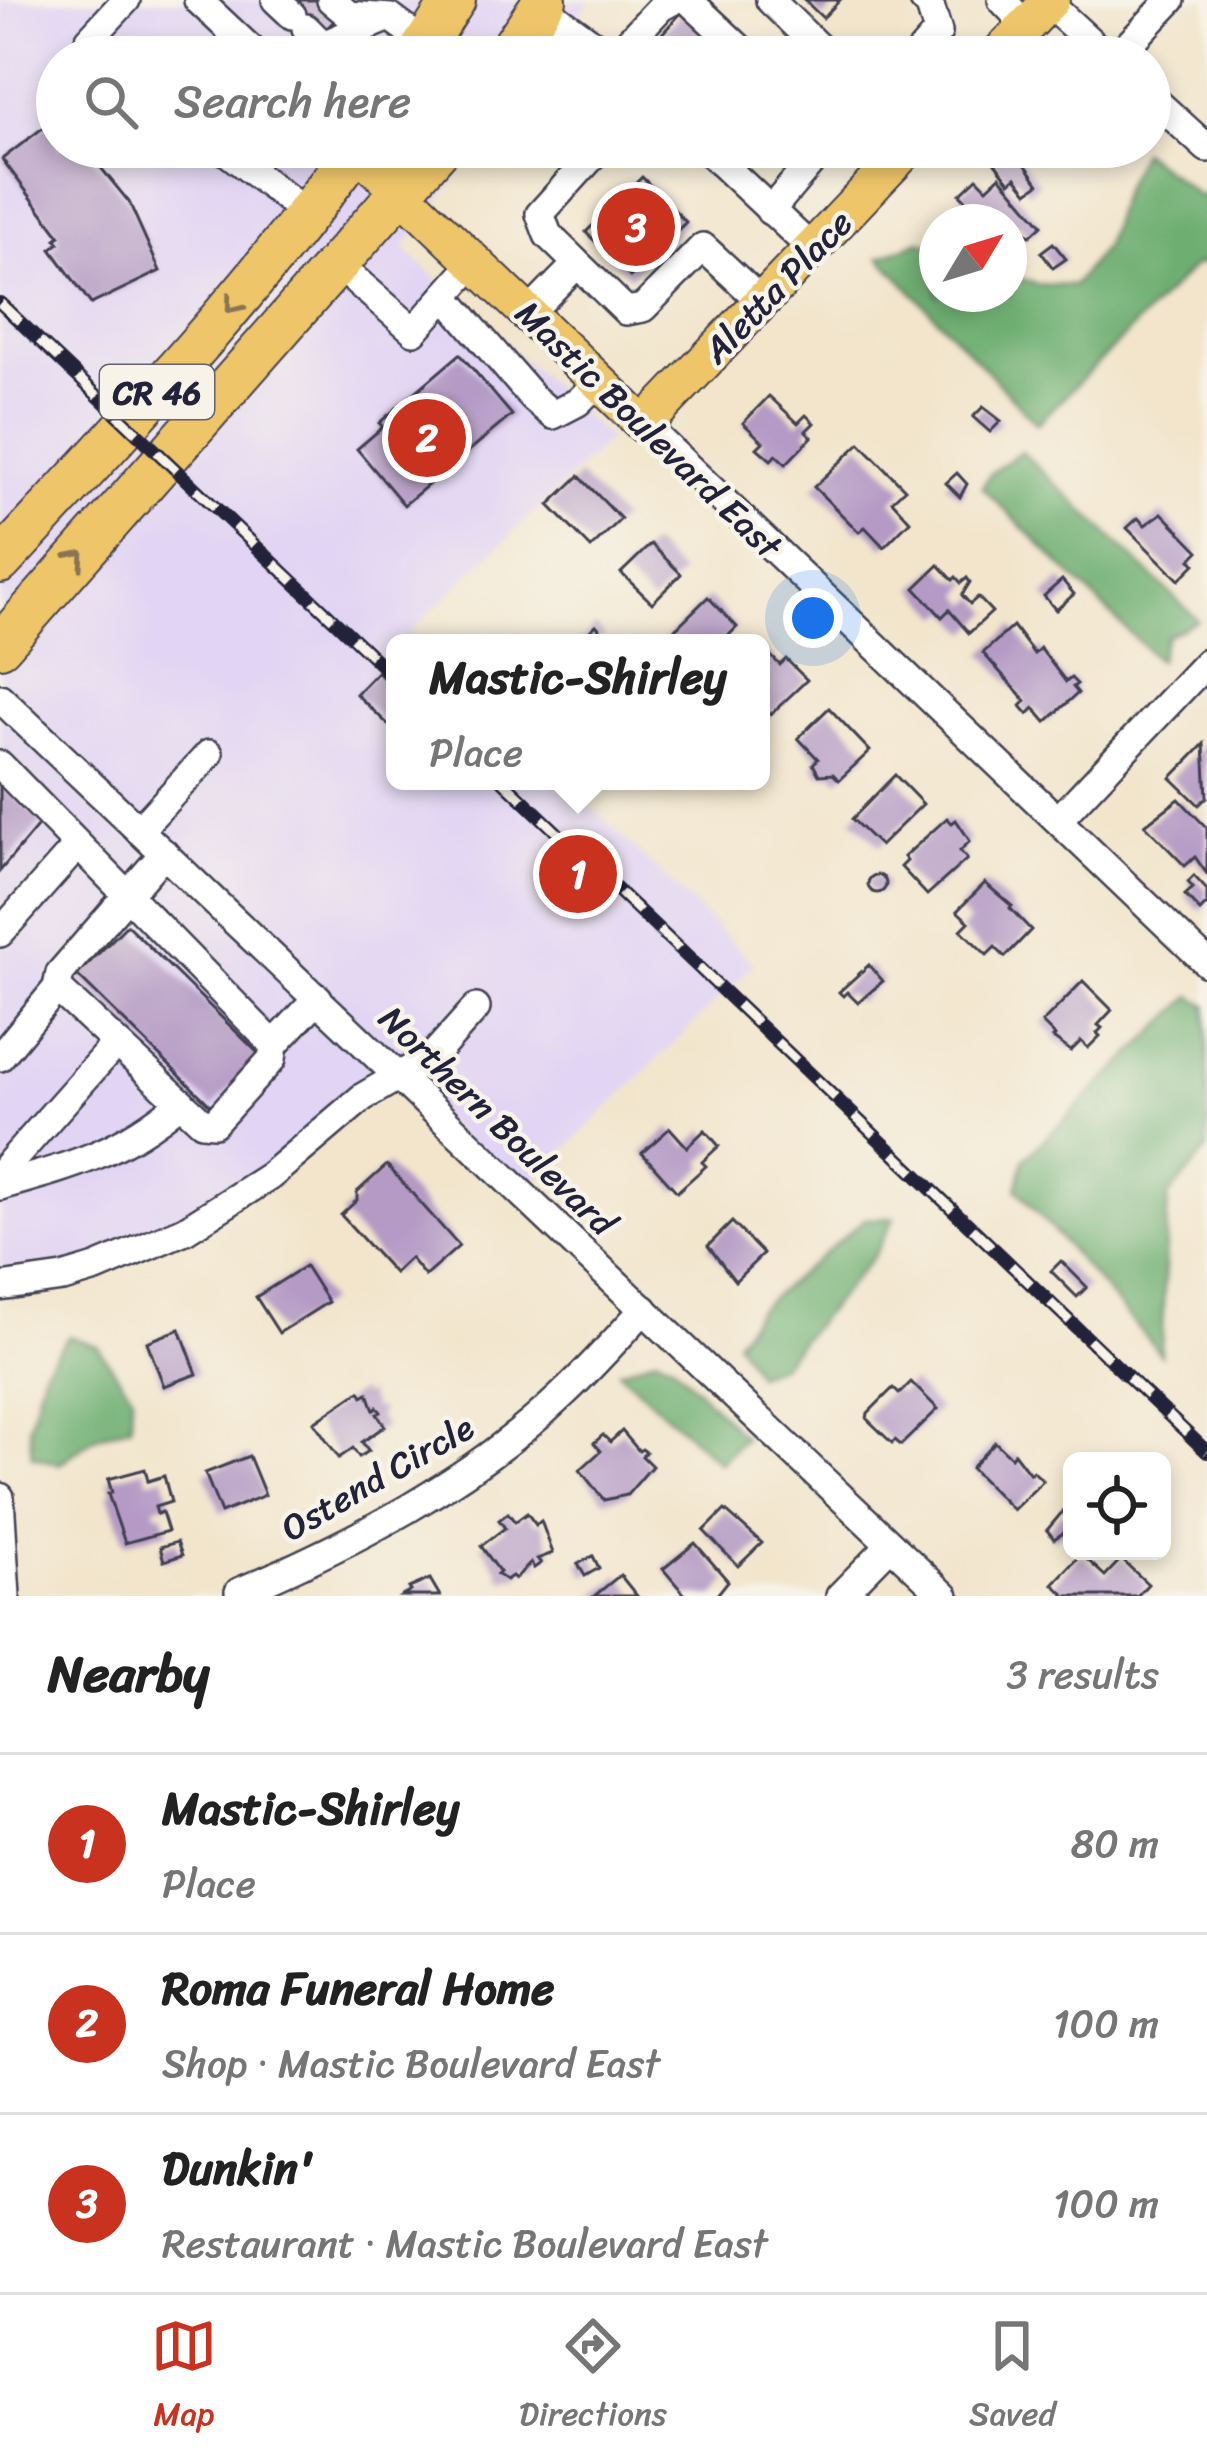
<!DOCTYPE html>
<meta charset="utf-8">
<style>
:root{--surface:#fff;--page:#f6f6f6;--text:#222;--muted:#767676;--line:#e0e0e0;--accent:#c8321e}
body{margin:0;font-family:Sriracha,sans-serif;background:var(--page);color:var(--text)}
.controls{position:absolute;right:36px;bottom:36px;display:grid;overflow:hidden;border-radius:18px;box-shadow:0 6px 18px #0003}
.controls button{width:108px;height:108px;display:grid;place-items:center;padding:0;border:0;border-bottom:3px solid var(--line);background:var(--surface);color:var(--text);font:60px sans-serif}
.compass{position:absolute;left:919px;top:204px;width:108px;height:108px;border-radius:50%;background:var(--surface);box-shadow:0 6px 18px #0003;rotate:52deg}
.you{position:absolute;left:813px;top:618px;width:42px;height:42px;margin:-30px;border:9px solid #fff;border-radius:50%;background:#1a73e8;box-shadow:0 0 0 18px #1a73e833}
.badge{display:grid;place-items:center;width:78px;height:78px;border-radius:50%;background:var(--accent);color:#fff;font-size:39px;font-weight:700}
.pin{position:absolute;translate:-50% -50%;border:6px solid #fff;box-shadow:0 3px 12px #0006}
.popup{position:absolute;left:386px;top:634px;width:384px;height:156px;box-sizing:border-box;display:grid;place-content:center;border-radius:18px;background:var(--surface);filter:drop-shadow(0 3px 9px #0005);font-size:39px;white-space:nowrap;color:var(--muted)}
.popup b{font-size:45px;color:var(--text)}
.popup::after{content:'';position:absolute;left:50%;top:100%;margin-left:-24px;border:24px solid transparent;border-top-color:var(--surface)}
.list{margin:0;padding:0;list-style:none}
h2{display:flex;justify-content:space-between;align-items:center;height:156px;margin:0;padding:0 48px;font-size:51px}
h2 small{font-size:39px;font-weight:400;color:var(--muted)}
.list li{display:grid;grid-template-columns:78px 1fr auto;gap:36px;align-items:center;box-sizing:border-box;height:180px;padding:0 48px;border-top:3px solid var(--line)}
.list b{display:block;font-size:45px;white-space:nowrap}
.list p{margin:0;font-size:39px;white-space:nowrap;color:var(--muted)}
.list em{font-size:39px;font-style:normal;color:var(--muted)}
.icon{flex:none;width:66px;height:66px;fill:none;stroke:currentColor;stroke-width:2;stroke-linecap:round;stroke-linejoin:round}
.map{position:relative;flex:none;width:1207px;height:1596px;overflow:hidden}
.search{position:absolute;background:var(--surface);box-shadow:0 6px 18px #0003;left:36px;right:36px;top:36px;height:132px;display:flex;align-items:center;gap:30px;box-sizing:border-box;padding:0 42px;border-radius:66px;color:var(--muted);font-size:45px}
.sheet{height:696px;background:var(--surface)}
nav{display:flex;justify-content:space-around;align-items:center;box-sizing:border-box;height:168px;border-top:3px solid var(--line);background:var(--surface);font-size:33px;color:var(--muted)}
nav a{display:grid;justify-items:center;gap:6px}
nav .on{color:var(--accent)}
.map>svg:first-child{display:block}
.built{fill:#e1d4f4}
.forest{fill:#6eaf71;stroke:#486856;stroke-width:3}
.building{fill:#b49ac5}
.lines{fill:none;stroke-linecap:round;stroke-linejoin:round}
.minor-casing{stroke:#413f51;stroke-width:32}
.major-casing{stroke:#413f51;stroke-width:40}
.highway-casing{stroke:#413f51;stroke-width:46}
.minor{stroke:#fff;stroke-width:27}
.major{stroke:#eec569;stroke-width:36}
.highway{stroke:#eec569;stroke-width:42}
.rail-casing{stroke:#22223b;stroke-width:14}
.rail{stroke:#f7f3e8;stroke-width:9;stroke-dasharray:27;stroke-linecap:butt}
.oneway{stroke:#887452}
.labels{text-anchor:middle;stroke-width:9;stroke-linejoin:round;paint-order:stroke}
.shield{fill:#f7f3e8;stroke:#62616f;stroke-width:3}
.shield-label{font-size:33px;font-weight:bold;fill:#22223b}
.street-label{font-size:36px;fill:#22223b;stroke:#f7f3e8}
</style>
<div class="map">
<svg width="1207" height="1596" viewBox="0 0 1207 1596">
<rect width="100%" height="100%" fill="#f7f3e8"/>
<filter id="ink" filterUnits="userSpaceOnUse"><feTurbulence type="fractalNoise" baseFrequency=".00833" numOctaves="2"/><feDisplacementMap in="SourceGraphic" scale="24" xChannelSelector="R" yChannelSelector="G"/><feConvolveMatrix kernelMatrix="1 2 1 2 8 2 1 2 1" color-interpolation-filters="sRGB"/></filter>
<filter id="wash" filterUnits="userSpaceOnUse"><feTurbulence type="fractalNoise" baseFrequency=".004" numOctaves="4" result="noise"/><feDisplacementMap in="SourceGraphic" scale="48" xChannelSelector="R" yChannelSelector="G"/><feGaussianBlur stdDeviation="2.7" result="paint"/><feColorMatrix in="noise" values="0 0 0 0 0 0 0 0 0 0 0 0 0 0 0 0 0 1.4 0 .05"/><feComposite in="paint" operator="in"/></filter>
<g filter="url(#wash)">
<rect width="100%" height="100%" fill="#f2e5cc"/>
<polygon class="built" points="0,0 591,0 550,57 57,57 57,147 480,147 403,248 609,439 410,632 421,643 395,643 395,781 564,781 754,964 521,1193 398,1076 185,1230 0,1287"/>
<g class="forest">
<polygon points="1141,151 1200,197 1207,194 1207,263 1195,265 1037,424 880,257 920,241 937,248 937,294 1009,294 1009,274 1036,284 1073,286 1104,247 1122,190"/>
<polygon points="1021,451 1198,620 1166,636 1158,661 982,487 991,473"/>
<polygon points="1192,996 1207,1005 1207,1150 1168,1197 1161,1355 1017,1189 1024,1159"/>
<polygon points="894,1218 873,1257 779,1366 756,1374 736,1341 759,1308 865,1219"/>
<polygon points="69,1336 97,1346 132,1395 131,1425 94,1438 59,1464 32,1456 29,1426 44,1368"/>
<polygon points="656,1357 672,1363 744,1438 719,1463 619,1371"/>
</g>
<g id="blocks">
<g class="building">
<polygon points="289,0 332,0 335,20 322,33 298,36 285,23"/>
<polygon points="804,0 840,0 823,18"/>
<polygon points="682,12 730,57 653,57 646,51"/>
<polygon points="57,117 57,147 84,147 129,202 160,271 91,304 51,249 59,243 56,239 60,236 2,159"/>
<polygon points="1004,147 1013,147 1039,184 1028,192 1016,177 1010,182 991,158"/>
<polygon points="1000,176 1042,225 1030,236 1017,223 1009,230 1009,222 986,222 960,194 977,178 987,188"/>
<polygon points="642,177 686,222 630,277 586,232"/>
<polygon points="1053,243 1066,259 1053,268 1041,252"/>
<polygon points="460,354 512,415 404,505 357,449 383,427 379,423"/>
<polygon points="769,396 798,423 806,415 814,423 806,431 812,437 786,464 776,455 771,460 757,448 763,442 743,423"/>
<polygon points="983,407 1001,421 990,432 973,417"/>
<polygon points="860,443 905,489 892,501 910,521 884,547 865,527 859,532 814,487"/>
<polygon points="957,473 967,484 960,497 946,483"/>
<polygon points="579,476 621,519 591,548 549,505"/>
<polygon points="1162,513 1199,551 1191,559 1195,564 1179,580 1127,528 1138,518 1145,525"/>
<polygon points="651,544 681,574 652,603 621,573"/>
<polygon points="939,565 953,580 956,577 961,583 967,578 970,582 962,595 970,604 978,597 992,612 969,633 949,610 942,617 915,588"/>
<polygon points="1062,580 1074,594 1056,610 1044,596"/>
<polygon points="708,597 737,627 721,643 669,643 665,639"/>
<polygon points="596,625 605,635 597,643 578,643"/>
<polygon points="1013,626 1034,654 1040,648 1066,682 1071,678 1077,684 1073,687 1078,693 1046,722 1034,708 1028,714 1021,706 1026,701 983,653"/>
<polygon points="761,646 780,665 786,659 807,680 771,714 765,708 762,711 767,717 761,722"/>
<polygon points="377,672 395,689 395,731 356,694"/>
<polygon points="829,708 870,751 839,780 833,774 819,775 813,764 818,759 798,738"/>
<polygon points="1204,744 1207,797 1199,805 1171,778"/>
<polygon points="895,775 923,804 880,846 852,819"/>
<polygon points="0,785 42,821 0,871"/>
<polygon points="1179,799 1207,828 1207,874 1195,857 1185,866 1145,825"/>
<polygon points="947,818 952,823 956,820 970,841 960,851 967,859 927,895 901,867 907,861 904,857"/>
<polygon points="568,854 598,883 588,894 557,865"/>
<circle cx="877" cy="884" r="9"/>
<polygon points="1194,876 1207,890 1207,904 1200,911 1185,895 1193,888 1188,882"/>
<polygon points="985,883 1012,906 1010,908 1031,930 1005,957 995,947 987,955 961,930 969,922 957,911"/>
<polygon points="127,925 261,1056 212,1107 77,975"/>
<polygon points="869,965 883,981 858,1003 847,992 843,996 839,992"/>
<polygon points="1083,981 1112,1010 1098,1025 1102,1028 1097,1033 1100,1036 1088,1048 1081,1041 1071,1051 1053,1038 1055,1036 1042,1023"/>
<polygon points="670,1128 687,1147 705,1130 719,1146 702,1162 706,1166 677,1192 642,1153"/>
<polygon points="387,1165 459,1246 425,1276 410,1258 394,1273 341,1215 357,1200 357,1192"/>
<polygon points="732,1222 763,1254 735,1281 708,1246"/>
<polygon points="1061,1261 1087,1287 1077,1297 1051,1271"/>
<polygon points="305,1266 328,1302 279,1333 256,1297"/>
<polygon points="180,1329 197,1374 164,1386 147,1342"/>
<polygon points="911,1382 938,1409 901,1445 895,1440 892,1443 867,1419 868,1413 893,1388 899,1394"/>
<polygon points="360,1391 363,1396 368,1393 374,1410 377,1407 381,1412 377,1414 385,1426 362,1442 369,1451 359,1457 353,1448 339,1458 314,1422"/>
<polygon points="622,1431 639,1451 642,1449 646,1452 642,1456 652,1466 627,1495 604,1500 580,1470 601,1451 594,1443 603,1435 610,1442"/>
<polygon points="995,1442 1011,1457 1014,1453 1030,1474 1033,1471 1043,1481 1013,1510 971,1468"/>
<polygon points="249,1456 265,1495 221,1513 205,1473"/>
<polygon points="145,1469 148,1481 164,1476 171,1502 155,1507 157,1514 162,1512 168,1531 125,1543 108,1494 112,1493 108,1479"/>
<polygon points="725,1510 762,1543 738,1566 704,1531"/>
<polygon points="1063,1511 1072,1527 1054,1539 1047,1530"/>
<polygon points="508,1513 515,1522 527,1513 536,1525 541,1521 553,1553 537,1559 541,1563 534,1568 531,1563 515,1579 512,1576 506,1580 497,1574 500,1572 481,1546 505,1528 499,1520"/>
<polygon points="177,1542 182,1555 164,1561 160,1547"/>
<polygon points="695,1543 728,1581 716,1596 686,1596 663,1569"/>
<polygon points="1081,1554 1105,1576 1121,1559 1148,1584 1137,1596 1066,1596 1053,1584"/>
<polygon points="593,1556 599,1568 585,1576 578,1564"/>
<polygon points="620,1575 637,1596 594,1596"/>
<polygon points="430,1579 440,1596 402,1596 411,1591 409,1588"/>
</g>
</g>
</g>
<g filter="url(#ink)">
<use href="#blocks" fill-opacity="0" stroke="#413f51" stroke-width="3"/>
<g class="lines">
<g class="minor-casing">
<g id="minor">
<polyline points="198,0 259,57"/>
<polyline points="276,0 292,15"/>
<polyline points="331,0 349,15 391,18 426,44"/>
<polyline points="688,0 749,57"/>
<polyline points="770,0 828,57"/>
<polyline points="1002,0 1026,25"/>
<polyline points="1048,3 1107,57"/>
<polyline points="541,6 611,57"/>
<polyline points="306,28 323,45 380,21"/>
<polyline points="110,57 89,40 126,0"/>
<polyline points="614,57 661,7 674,0"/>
<polyline points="916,57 938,32 930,6 924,0"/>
<polyline points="1117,57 1171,0"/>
<polyline points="1150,96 1207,148"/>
<polyline points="221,147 308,215"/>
<polyline points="594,147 598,150 540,214 548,235 626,311 643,308 703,247 762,302"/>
<polyline points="704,147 812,249"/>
<polyline points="770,211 824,147"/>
<polyline points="338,265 414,331 474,263"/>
<polyline points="445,296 533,398 553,415 578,402 599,381"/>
<polyline points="528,314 577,264"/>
<polyline points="644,425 1207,963"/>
<polyline points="0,698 945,1596"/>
<polyline points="0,765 274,1045 272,1059 214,1123 202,1122 57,988 0,1057"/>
<polyline points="1059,819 1207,662"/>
<polyline points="139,830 209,754"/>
<polyline points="0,933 78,845"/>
<polyline points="57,988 60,973 164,853"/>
<polyline points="274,1045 318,998"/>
<polyline points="0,1174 116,1043"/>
<path d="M0,1186C75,1165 120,1153 181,1102"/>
<polyline points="0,1287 63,1278 96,1268 185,1230 270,1176 363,1097 433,1056 476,1008"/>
<polyline points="0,1497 6,1596"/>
<path d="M239,1592C355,1542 468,1484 561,1396C590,1369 617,1339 644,1309"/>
<polyline points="840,1596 890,1545"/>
</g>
</g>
<g class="major-casing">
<g id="major">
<polyline points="996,57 1051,0"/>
<polyline points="356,149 644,425 909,147"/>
</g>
</g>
<g class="highway-casing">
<g id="highway">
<polyline points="417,57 454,0"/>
<polyline points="506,57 545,0"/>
<path d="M0,562C124,428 250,296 357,147"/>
<polyline points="0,646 440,147"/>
</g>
</g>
<use href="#minor" class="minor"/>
<use href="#major" class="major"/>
<use href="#highway" class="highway"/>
<g class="rail-casing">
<g id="rail">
<polyline points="0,303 395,678"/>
<polyline points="503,781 1207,1452"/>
</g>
</g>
<use href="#rail" class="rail"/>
</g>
<defs><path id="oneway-chevron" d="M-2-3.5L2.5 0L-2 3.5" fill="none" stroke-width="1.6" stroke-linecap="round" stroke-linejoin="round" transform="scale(3)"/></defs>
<g class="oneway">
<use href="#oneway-chevron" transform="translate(233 305) rotate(130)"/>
<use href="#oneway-chevron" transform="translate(77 558) rotate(-49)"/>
</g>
</g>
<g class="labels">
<rect class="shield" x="100" y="365" width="114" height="54" rx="9"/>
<g class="shield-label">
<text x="157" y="404">CR 46</text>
</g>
<g class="street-label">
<text transform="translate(777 286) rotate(-46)" y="13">Aletta Place</text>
<text transform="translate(649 429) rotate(44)" y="13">Mastic Boulevard East</text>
<text transform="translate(498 1120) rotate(44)" y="13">Northern Boulevard</text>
<text transform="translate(377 1477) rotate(-30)" y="13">Ostend Circle</text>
</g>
</g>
</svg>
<div class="controls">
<button><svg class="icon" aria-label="locate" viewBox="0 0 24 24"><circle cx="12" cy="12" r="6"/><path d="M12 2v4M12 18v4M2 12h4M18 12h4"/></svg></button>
</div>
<svg class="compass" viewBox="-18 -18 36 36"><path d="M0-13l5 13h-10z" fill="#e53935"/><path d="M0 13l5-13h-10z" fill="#767676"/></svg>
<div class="you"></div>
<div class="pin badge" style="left:578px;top:874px">1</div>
<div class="popup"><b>Mastic-Shirley</b>Place</div>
<div class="pin badge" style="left:427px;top:438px">2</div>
<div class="pin badge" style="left:636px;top:227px">3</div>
<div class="search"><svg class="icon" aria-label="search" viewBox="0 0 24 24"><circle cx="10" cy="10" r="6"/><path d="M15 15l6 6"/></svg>Search here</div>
</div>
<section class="sheet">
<h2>Nearby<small>3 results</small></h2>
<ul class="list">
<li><span class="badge">1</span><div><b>Mastic-Shirley</b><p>Place</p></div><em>80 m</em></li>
<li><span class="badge">2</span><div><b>Roma Funeral Home</b><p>Shop · Mastic Boulevard East</p></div><em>100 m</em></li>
<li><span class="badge">3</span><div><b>Dunkin'</b><p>Restaurant · Mastic Boulevard East</p></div><em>100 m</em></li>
</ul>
</section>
<nav>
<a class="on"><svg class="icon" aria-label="map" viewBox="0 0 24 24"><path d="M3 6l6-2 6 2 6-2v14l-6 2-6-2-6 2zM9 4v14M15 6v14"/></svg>Map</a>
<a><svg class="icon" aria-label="directions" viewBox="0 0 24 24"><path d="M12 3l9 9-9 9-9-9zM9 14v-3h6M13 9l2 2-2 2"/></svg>Directions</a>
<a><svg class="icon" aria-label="saved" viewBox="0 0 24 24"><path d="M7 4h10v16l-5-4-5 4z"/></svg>Saved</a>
</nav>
